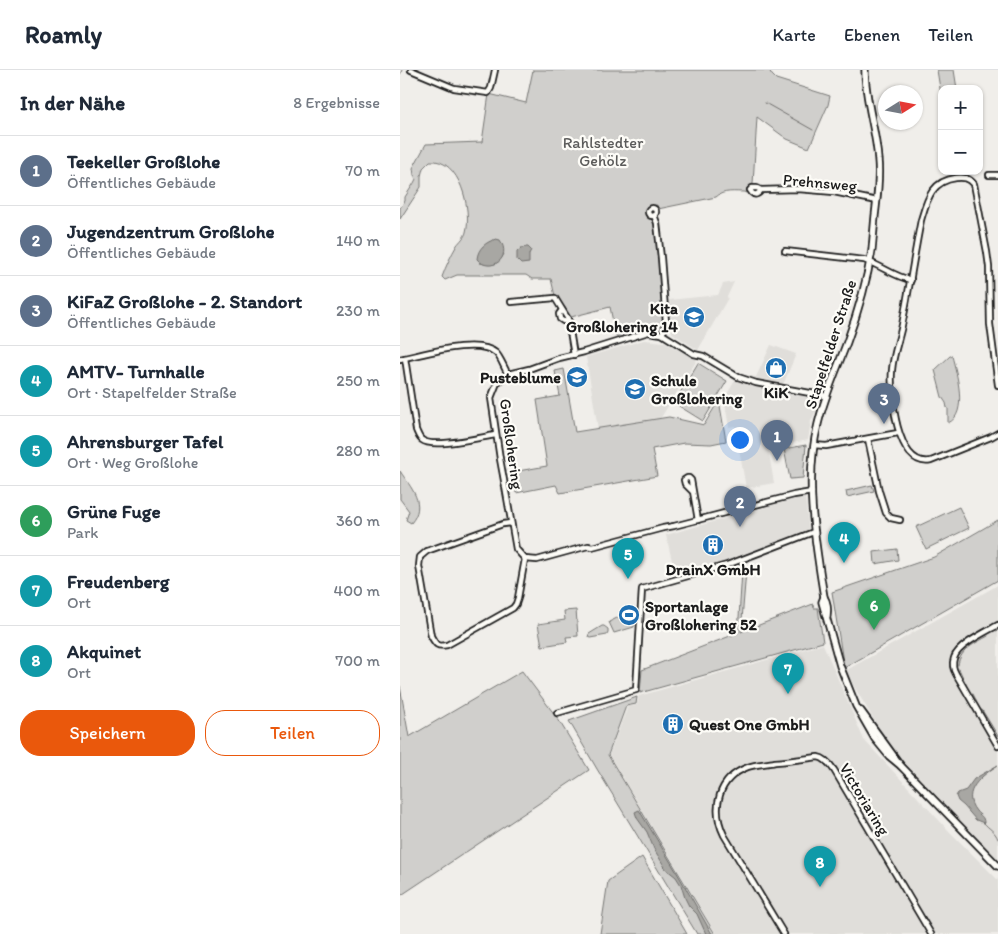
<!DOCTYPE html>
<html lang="de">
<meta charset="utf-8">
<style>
:root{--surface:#fff;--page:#f6f6f7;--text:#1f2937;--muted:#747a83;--line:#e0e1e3;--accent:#ea580c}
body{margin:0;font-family:Itim,sans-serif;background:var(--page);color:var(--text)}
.controls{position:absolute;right:15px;top:15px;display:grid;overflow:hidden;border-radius:10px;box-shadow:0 1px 4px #0004}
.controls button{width:45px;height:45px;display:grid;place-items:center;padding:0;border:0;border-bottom:1px solid var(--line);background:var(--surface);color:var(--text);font:25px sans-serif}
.compass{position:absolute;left:478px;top:15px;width:45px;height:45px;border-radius:50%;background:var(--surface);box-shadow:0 1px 4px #0004;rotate:79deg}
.you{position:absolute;left:339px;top:369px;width:18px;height:18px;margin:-12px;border:4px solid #fff;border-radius:50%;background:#1a73e8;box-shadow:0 0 0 8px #1a73e833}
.badge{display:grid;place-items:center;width:32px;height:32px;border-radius:50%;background:var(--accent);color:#fff;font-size:16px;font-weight:700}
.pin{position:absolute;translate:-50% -41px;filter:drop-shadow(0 1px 2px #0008)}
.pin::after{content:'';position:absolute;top:26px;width:18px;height:15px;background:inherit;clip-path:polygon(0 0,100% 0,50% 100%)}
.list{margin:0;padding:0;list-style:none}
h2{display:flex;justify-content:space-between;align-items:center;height:65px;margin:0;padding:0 20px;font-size:21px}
h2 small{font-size:16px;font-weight:400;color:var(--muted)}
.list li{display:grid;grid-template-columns:32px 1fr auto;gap:15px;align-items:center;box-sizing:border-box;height:70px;padding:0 20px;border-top:1px solid var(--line)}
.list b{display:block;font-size:19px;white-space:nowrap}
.list p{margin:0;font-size:16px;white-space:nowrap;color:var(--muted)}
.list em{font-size:16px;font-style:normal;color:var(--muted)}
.actions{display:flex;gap:10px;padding:15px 20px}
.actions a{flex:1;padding:11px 0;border:1px solid var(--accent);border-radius:20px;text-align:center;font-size:18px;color:var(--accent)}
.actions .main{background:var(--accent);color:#fff}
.map{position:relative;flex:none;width:598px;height:864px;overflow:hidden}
header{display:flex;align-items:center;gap:30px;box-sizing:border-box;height:70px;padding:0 25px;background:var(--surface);border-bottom:1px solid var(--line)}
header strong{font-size:24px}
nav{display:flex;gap:28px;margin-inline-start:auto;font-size:18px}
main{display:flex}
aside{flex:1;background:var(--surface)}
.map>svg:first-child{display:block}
.built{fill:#e0deda}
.green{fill:#d0cfcc;stroke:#767674;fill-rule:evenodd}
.water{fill:#a8a7a3;stroke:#706f6d}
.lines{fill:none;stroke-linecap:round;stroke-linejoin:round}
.stream{stroke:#706f6d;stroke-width:1}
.minor-casing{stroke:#1c1c1c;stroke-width:8}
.tertiary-casing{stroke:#1c1c1c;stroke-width:9}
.minor{stroke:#fdfcf7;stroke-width:4.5}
.tertiary{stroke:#fdfcf7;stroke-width:5.5}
.labels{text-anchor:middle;stroke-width:4.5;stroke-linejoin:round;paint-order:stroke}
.park-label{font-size:16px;fill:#5b5b5a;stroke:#fdfcf7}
.street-label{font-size:16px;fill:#1c1c1c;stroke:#fdfcf7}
.poi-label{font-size:16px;font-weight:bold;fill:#1c1c1c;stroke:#fdfcf7;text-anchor:start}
</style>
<header>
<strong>Roamly</strong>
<nav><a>Karte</a><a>Ebenen</a><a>Teilen</a></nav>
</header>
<main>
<aside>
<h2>In der Nähe<small>8 Ergebnisse</small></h2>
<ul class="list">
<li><span class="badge" style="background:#5c6f8a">1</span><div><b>Teekeller Großlohe</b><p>Öffentliches Gebäude</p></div><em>70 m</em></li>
<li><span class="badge" style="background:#5c6f8a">2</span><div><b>Jugendzentrum Großlohe</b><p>Öffentliches Gebäude</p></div><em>140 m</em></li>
<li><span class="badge" style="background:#5c6f8a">3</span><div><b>KiFaZ Großlohe - 2. Standort</b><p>Öffentliches Gebäude</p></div><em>230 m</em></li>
<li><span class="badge" style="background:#0f9aa8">4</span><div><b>AMTV- Turnhalle</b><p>Ort · Stapelfelder Straße</p></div><em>250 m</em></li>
<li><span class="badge" style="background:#0f9aa8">5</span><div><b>Ahrensburger Tafel</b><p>Ort · Weg Großlohe</p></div><em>280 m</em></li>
<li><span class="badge" style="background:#2e9e5b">6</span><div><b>Grüne Fuge</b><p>Park</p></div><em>360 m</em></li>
<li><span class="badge" style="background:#0f9aa8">7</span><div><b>Freudenberg</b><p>Ort</p></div><em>400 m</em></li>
<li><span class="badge" style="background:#0f9aa8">8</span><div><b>Akquinet</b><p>Ort</p></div><em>700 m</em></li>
</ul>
<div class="actions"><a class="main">Speichern</a><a>Teilen</a></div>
</aside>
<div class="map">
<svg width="598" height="864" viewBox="0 0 598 864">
<rect width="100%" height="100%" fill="#f0eeea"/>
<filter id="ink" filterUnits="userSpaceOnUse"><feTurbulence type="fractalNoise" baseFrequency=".02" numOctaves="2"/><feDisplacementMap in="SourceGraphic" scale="10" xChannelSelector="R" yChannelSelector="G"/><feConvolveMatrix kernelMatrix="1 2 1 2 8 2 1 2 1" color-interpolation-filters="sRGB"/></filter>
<g filter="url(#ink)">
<g class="built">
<polygon points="334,212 327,227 328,228 298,280 272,263 269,230 318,225 323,214"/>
<polygon points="244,270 265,272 297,290 260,349 198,359 186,287"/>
<polygon points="371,275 396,284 380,322 415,328 418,331 419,335 411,351 408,370 368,378 374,413 346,418 335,356 329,357 324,329 339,304 356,307"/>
<polygon points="405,426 409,461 332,488 326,494 276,508 266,465"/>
<polygon points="598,515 598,790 490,677 445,601"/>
<polygon points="423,574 464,670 550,762 598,810 598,864 316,864 209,685 228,636 237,635 239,626"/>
</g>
<g class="green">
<path d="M133,0H369L372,5L376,9L430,26L428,35L409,78L387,69L357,47L353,114L347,118V123L345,122C335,122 323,120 316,127L258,139L257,135C252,136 248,136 245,141L247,147L254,151L255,153L265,254L248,259L216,267L210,237L171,247L155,226L151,209H132L126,205H57L45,210L42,207C46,196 51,185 57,175C60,171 65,167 66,162C72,140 60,88 30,91L23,98L21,106V117L0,149V138L5,131V127L14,113L16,109L14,105L13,98L26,74L82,72L89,24L126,33ZM104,184C98,196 92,196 80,193Z"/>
<polygon points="537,0 554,0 557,19 542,19 542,31"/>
<path d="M550,286H552C556,302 569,344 548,353V338H547L546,333L542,327L535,300Z"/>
<polygon points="298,293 327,311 303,351 274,333"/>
<polygon points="164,299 175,362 269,347 304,355 319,330 326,371 311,374 284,373 252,379 257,406 160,423 156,415 116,423 112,402 147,396 137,330 160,326 155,301"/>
<polygon points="406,375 403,408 390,409 384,379"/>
<path d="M0,401C11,418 27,434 11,453L6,450L9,441L0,429Z"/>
<polygon points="472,415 474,421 447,427 446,421"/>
<polygon points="559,437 569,458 526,479 516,457"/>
<polygon points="598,450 598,510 444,598 432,522 534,487"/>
<polygon points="497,479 498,490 475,494 474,482"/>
<polygon points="342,501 346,501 341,562 413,534 414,538 418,538 423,572 240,623 242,600 338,563"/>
<polygon points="235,539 234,557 214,563 209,552"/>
<polygon points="176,540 178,566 166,567 167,572 142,576 138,554 165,550 164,541"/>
<polygon points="202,556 204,556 208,559 208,563 207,565 190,568 188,567 189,564"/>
<polygon points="122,601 158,649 189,700 0,826 0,616 9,667"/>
<polygon points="237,627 236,634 226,636 208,685 315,864 297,864 197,699 169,651"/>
<polygon points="242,787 287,864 200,864 208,811"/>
</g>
<g class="water">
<path d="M96,169L100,170C113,189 89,204 77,189C78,178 86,172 96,169Z"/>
<polygon points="126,177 128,177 131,180 129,184 129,193 121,194 117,190 117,182 121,178"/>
<path d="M598,695C583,705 560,721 576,741C580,746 584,746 584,753L576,750L564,736L558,731L556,726L558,723L566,720L574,709Z"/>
<polygon points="239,740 276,801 312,864 306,864 297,844 289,836 285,828 281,815 276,807 266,799 254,779 247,762 237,748 235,742"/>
</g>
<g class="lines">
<g class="stream">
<polyline points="0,5 2,0"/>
<polyline points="365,33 413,60"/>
<polyline points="597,561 598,560"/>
<path d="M558,595C560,579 576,573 588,566"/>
<polyline points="559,599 566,614"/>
<polyline points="573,624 576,630"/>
<polyline points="582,640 598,666"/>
<path d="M584,753C589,759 595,761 598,769"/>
</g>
<g class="minor-casing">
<g id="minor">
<polyline points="11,0 54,18 88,23 91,18 95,0"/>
<polyline points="589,105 598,105"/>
<path d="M361,120C359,124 355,126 352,123L350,120L352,118H357L361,120L398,119L434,122L477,131"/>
<circle cx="252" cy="142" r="4"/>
<polyline points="254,145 257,153 261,188 266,252 265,258 262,264"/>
<path d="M385,181L464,190C481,195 494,207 511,210"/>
<polyline points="111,232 155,228 168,249 174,285"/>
<polyline points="162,240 159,244 160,249 163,251 169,252"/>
<path d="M5,288L16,360C18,364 19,368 22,370C33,379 81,367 96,365"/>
<path d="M0,289C22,285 77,267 96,283C101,288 104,298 108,304"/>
<path d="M598,315L590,254L589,197L587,182L574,114C569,108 564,107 556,108C531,111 527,130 521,150C514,185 509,221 502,255C499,270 493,285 492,300C490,323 496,398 531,391L591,367L598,363"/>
<polyline points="468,369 479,421 486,443 491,448 500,450"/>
<polyline points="414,375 426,376 498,363"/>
<polyline points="293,422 285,414 284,410 287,408 289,408 291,410 298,450"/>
<polyline points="412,422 394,425 274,456 263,458 192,477 188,476 137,490 125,489 116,479 103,405 100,389 91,328 97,313 108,304 129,299 159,288 184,282 248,262 262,264 294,284 303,286 338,307 356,313 426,326"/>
<path d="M111,453L103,454L27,481L20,487L19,496L31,566C36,575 37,577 47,575L113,538L116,534L118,528L125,489"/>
<path d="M598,555C586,562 558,575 554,588C552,594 553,599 556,604L598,676"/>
<polyline points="157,643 236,620 242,519 327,495 411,463 415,462"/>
<path d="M384,864L324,765C311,738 318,708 348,697C356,694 366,694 375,692C389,691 403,689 418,687C425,688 430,694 434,700L531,864"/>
</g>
</g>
<g class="tertiary-casing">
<g id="tertiary">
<path d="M465,0C465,31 476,59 478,90C480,109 477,128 475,146C474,158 473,169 472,180C467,211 458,242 447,272C437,299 425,325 418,354C404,409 415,471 424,527L422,532L440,596L456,636L475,669L489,686L501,696"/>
<path d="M424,527C428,533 428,539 427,546"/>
<polyline points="461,641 501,696 598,796"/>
</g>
</g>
<use href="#minor" class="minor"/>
<use href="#tertiary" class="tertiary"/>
</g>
</g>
<defs>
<g id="school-disc" transform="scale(1.125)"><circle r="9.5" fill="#1f6fb2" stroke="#fdfcf7"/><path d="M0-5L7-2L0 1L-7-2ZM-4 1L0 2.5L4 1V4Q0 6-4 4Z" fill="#fff"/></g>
<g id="shop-disc" transform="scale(1.125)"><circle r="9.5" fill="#1f6fb2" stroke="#fdfcf7"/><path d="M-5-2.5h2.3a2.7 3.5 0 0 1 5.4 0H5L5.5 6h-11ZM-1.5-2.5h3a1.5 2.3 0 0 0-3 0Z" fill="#fff"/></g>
<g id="building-disc" transform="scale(1.125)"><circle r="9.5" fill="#1f6fb2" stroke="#fdfcf7"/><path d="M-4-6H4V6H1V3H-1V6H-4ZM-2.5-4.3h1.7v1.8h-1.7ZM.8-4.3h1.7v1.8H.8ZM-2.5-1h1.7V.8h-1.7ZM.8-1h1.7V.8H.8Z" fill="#fff"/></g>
<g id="stadium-disc" transform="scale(1.125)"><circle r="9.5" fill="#1f6fb2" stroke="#fdfcf7"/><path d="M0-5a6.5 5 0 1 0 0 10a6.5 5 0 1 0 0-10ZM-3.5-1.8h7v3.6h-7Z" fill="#fff"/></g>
</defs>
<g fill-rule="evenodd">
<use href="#school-disc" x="294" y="247"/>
<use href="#shop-disc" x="376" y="298"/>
<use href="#school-disc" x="177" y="307"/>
<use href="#school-disc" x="235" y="319"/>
<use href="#building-disc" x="313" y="475"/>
<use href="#stadium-disc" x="229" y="545"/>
<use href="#building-disc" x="273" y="654"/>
</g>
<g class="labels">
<g class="park-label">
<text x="203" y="78">Rahlstedter<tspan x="203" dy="18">Gehölz</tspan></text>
</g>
<g class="street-label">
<text transform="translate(420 112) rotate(5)" y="6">Prehnsweg</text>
<text transform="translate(430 274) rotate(-72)" y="6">Stapelfelder Straße</text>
<text transform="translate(112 374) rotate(82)" y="6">Großlohering</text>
<text transform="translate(465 729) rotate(59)" y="6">Victoriaring</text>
</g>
<g class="poi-label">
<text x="278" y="244" text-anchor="end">Kita<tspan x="278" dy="18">Großlohering 14</tspan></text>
<text x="161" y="313" text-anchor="end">Pusteblume</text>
<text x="251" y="316">Schule<tspan x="251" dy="18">Großlohering</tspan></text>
<text x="376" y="328" text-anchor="middle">KiK</text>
<text x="313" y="505" text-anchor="middle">DrainX GmbH</text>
<text x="245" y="542">Sportanlage<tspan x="245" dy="18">Großlohering 52</tspan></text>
<text x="289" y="660">Quest One GmbH</text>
</g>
</g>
</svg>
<div class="controls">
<button>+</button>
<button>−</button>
</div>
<svg class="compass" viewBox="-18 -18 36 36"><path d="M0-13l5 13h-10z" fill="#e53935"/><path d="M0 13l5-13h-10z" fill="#747a83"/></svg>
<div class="you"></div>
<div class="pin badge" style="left:377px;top:391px;background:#5c6f8a">1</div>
<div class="pin badge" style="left:340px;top:457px;background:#5c6f8a">2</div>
<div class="pin badge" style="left:484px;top:354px;background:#5c6f8a">3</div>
<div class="pin badge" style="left:444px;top:493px;background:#0f9aa8">4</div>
<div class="pin badge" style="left:228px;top:509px;background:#0f9aa8">5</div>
<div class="pin badge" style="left:474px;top:560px;background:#2e9e5b">6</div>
<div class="pin badge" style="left:388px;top:624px;background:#0f9aa8">7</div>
<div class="pin badge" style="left:420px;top:817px;background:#0f9aa8">8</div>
</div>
</main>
